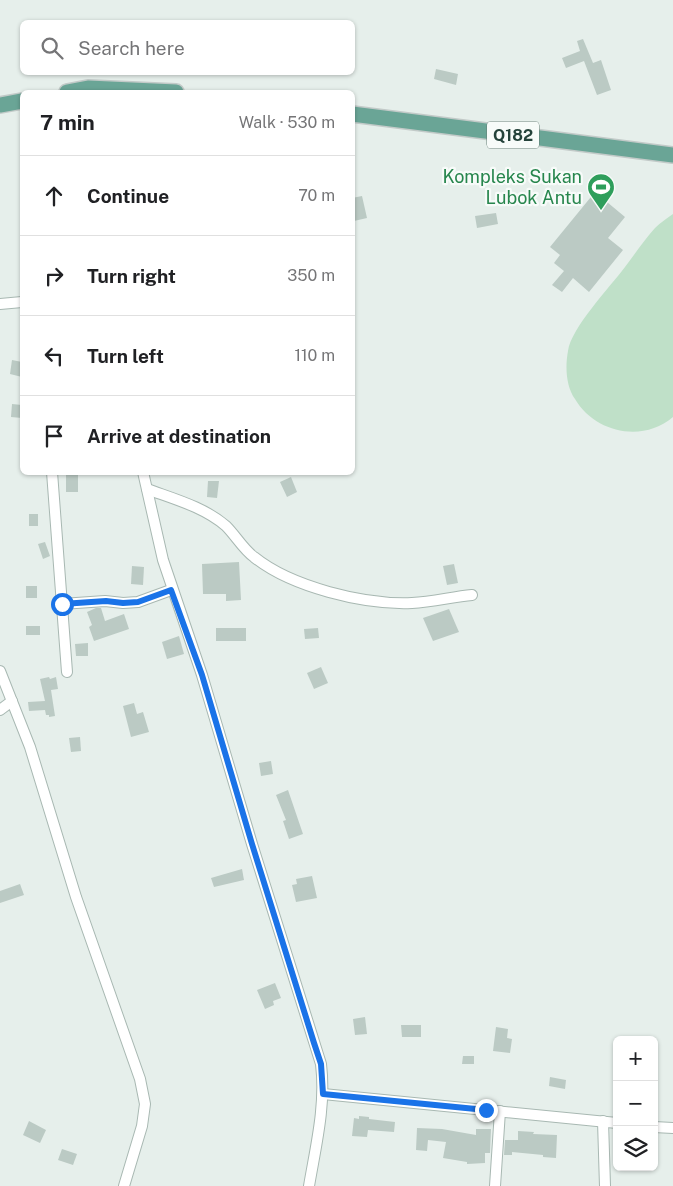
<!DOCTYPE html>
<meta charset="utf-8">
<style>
:root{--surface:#fff;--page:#f2f2f2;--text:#202124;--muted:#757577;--line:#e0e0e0}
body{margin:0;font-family:"Public Sans",sans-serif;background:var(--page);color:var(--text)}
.controls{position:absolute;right:15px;bottom:15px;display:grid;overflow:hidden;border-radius:8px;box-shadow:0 1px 4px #0004}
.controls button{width:45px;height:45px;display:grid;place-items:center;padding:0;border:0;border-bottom:1px solid var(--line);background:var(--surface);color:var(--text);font:25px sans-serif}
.stop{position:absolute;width:15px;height:15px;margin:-11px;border:4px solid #1a73e8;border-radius:50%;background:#fff}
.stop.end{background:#1a73e8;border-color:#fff;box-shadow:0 1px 5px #0008}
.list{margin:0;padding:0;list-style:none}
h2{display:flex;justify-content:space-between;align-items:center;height:65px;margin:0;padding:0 20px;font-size:21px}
h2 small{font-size:16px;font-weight:400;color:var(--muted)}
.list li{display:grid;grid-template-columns:32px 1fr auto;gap:15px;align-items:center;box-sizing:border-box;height:80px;padding:0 20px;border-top:1px solid var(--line)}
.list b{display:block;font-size:19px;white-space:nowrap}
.list em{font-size:16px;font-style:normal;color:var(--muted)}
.icon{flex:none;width:28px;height:28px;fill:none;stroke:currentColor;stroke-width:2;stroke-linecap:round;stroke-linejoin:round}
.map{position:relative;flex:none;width:673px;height:1186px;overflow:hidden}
.search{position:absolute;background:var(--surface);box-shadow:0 1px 4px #0004;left:20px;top:20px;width:335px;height:55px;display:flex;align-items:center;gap:12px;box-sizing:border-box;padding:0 18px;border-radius:8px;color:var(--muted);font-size:19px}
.panel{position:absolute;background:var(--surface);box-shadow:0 1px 4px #0004;left:20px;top:90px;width:335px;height:385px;border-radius:8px}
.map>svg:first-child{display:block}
.green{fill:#bfe0c8}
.building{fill:#bbcac4}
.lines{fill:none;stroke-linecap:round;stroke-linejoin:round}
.street-casing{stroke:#a8b8b2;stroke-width:12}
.primary-casing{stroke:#c2cac8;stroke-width:18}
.street{stroke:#fff;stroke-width:10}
.primary{stroke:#6aa596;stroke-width:15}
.route{stroke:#1a73e8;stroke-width:6}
.labels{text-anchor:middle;stroke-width:4.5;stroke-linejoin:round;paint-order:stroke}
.shield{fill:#f7fbf9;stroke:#637a73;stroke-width:1}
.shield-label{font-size:16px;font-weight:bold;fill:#24423a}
.leisure-label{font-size:18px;fill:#27864d;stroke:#f7fbf9;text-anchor:end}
</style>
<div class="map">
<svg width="673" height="1186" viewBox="0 0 673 1186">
<rect width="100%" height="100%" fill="#e6efeb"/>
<path class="green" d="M673,214V417C643,443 595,433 575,399C566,386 565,367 568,351C571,328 610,287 625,267C635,254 644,240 655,228C660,223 667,218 673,214Z"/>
<g class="building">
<polygon points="583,39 593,63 601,60 611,90 597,95 584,61 566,68 562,58 580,51 577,41"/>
<polygon points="436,69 458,74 456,85 434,79"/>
<polygon points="595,192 625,217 608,238 623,250 589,292 573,278 562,292 552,285 564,271 554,263 560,255 550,247"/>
<polygon points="362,196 367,218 354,221 352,198"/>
<polygon points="496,213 498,224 477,228 475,216"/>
<polygon points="12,360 22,362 22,377 10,374"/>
<polygon points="12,404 22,405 22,418 11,417"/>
<rect x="66" y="474" width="12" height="18"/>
<polygon points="291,477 297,492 287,497 280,482"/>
<polygon points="208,481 219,481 217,498 207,497"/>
<rect x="29" y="514" width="9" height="12"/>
<polygon points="45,542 50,556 43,559 38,544"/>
<polygon points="239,562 241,600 226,601 226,594 203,594 202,564"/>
<polygon points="454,564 458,583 447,585 443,566"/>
<polygon points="132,566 144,567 143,585 131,584"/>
<rect x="26" y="586" width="11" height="12"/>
<polygon points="96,608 101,608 105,621 124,614 129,629 94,641 89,627 92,625 87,612"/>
<polygon points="449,609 459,632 433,641 423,618"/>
<rect x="26" y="626" width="14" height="9"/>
<rect x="216" y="628" width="30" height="13"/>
<polygon points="318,628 319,638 305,639 304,629"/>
<polygon points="179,636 184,654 167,659 162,642"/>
<polygon points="88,643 88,656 76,656 75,644"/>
<polygon points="321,667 328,683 314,689 307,673"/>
<polygon points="49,677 50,679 56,677 58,689 51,690 55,716 49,717 49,715 46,715 45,710 29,711 28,702 45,701 40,679"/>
<polygon points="134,703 137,714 143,712 149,732 131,737 123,706"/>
<polygon points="80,737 81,751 71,752 69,738"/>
<polygon points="271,761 273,774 261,776 259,763"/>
<polygon points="288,790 303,834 289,839 283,821 286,820 276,795"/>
<polygon points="242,869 244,880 214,887 211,878"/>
<polygon points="312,876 317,898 296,902 292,885 297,884 296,879"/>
<polygon points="20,884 24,895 0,903 0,891"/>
<polygon points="275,983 281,998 273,1001 274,1005 265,1009 257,990"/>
<polygon points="365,1017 367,1034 355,1035 353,1019"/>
<polygon points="401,1025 421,1025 421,1037 402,1037"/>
<polygon points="496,1027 508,1029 507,1038 512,1039 510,1053 493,1051"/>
<polygon points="463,1056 474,1056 474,1064 462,1064"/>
<polygon points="550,1077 566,1080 565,1089 549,1086"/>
<polygon points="359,1116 369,1117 369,1119 395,1122 394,1132 368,1130 367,1137 352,1136 354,1118 359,1119"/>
<polygon points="29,1121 46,1130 40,1143 23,1135"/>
<polygon points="417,1128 442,1129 476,1135 476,1129 491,1129 490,1153 485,1153 485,1163 467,1164 467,1162 443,1158 446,1142 428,1140 427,1151 416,1150"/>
<polygon points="518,1131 534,1132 533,1134 557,1135 556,1158 543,1157 543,1155 512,1152 512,1155 504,1155 505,1140 518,1140"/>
<polygon points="62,1149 77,1154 73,1165 58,1160"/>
</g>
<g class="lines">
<g class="street-casing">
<g id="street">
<polyline points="0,304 22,302"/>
<polyline points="52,472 67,672"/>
<path d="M143,472L163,560L202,675L252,844L321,1064C326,1105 316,1145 309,1186"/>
<path d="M147,489C174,499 204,507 226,526C236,536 243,549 254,557C291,587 364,605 412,603C432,602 452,597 472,595"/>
<polyline points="62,604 105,601 123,603 138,602 171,590"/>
<polyline points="0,671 30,747 76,897 140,1079 145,1104 142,1126 124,1186"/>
<polyline points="0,710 12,701"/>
<polyline points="323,1094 617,1123"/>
<polyline points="603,1121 605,1186"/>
<polyline points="654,1127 673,1128"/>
<polyline points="495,1186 500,1111"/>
</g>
</g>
<g class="primary-casing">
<g id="primary">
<polyline points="67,92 88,88 176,92"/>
<polyline points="0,105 22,101"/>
<polyline points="352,114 673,155"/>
</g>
</g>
<use href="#street" class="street"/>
<use href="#primary" class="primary"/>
</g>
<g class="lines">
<polyline class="route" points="62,604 106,601 123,603 138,602 171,590 202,675 252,844 314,1043 321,1064 323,1094 486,1110"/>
</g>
<defs>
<g id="stadium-pin" transform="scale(1.4375)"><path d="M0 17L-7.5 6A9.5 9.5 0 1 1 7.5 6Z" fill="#2e9e5b" stroke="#f7fbf9"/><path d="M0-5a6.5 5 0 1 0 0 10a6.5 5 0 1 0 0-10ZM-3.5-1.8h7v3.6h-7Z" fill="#fff"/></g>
</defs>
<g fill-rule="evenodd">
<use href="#stadium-pin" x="601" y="187"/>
</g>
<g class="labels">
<rect class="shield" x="487" y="121.5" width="52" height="27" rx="4"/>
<g class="shield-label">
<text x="513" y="141">Q182</text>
</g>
<g class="leisure-label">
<text x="582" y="183">Kompleks Sukan<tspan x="582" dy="21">Lubok Antu</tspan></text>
</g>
</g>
</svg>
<div class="controls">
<button>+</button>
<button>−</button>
<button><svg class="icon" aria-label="layers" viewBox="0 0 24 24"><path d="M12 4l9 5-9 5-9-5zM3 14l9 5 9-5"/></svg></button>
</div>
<div class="stop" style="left:62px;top:604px"></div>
<div class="stop end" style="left:486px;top:1110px"></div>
<div class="search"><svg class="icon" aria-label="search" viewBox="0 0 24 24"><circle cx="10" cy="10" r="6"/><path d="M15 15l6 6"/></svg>Search here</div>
<section class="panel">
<h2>7 min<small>Walk · 530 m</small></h2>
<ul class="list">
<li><svg class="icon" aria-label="ahead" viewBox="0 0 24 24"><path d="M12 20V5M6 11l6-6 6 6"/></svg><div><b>Continue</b></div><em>70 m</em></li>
<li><svg class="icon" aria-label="right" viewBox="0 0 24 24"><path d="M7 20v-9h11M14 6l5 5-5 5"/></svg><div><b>Turn right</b></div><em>350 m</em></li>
<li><svg class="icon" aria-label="left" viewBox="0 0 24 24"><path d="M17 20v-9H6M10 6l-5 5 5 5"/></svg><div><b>Turn left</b></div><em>110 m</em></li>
<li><svg class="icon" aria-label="arrive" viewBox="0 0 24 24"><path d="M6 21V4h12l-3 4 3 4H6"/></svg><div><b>Arrive at destination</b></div></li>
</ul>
</section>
</div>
